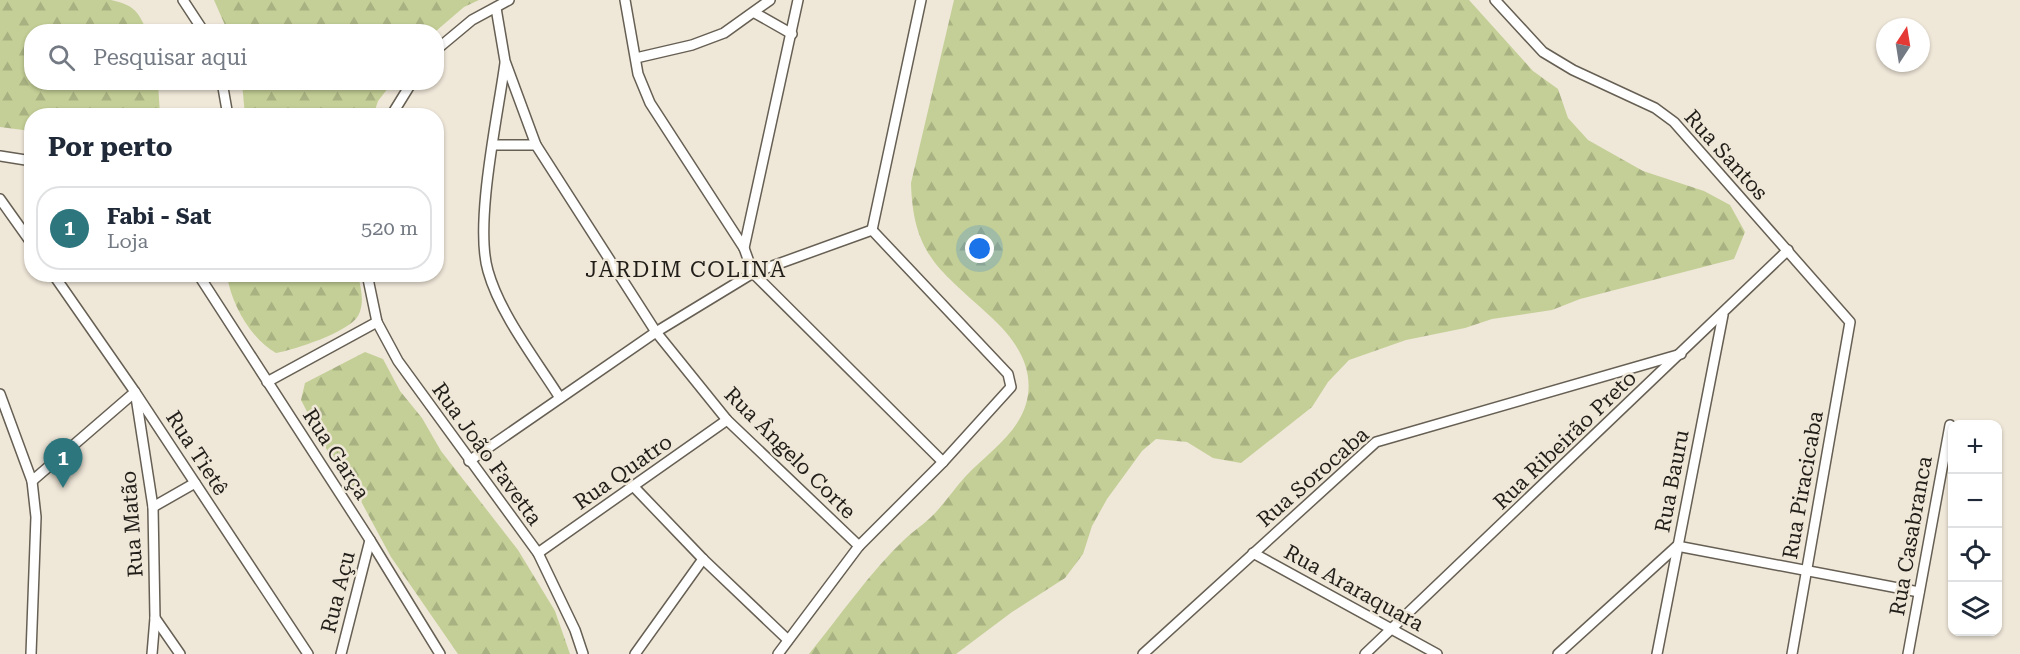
<!DOCTYPE html>
<html lang="pt">
<meta charset="utf-8">
<style>
:root{--surface:#fff;--page:#f2f2f3;--text:#1f2937;--muted:#747a83;--line:#e0e1e3;--accent:#2e767e}
body{margin:0;font-family:"Roboto Serif",serif;background:var(--page);color:var(--text)}
.controls{position:absolute;right:18px;bottom:18px;display:grid;overflow:hidden;border-radius:12px;box-shadow:0 2px 4px #0004}
.controls button{width:54px;height:54px;display:grid;place-items:center;padding:0;border:0;border-bottom:2px solid var(--line);background:var(--surface);color:var(--text);font:30px sans-serif}
.compass{position:absolute;left:1876px;top:18px;width:54px;height:54px;border-radius:50%;background:var(--surface);box-shadow:0 2px 4px #0004;rotate:12deg}
.you{position:absolute;left:980px;top:249px;width:21px;height:21px;margin:-15px;border:4px solid #fff;border-radius:50%;background:#1a73e8;box-shadow:0 0 0 9px #1a73e833}
.badge{display:grid;place-items:center;width:39px;height:39px;border-radius:50%;background:var(--accent);color:#fff;font-size:20px;font-weight:700}
.pin{position:absolute;translate:-50% -50px;filter:drop-shadow(0 2px 3px #0008)}
.pin::after{content:'';position:absolute;top:32px;width:21px;height:18px;background:inherit;clip-path:polygon(0 0,100% 0,50% 100%)}
.list{margin:0;padding:0;list-style:none}
h2{display:flex;justify-content:space-between;align-items:center;height:78px;margin:0;padding:0 24px;font-size:26px}
h2 small{font-size:20px;font-weight:400;color:var(--muted)}
.list li{display:grid;grid-template-columns:39px 1fr auto;gap:18px;align-items:center;box-sizing:border-box;height:84px;margin:0 12px 12px;padding:0 12px;border:2px solid var(--line);border-radius:24px}
.list b{display:block;font-size:22px;white-space:nowrap}
.list p{margin:0;font-size:20px;white-space:nowrap;color:var(--muted)}
.list em{font-size:20px;font-style:normal;color:var(--muted)}
.icon{flex:none;width:33px;height:33px;fill:none;stroke:currentColor;stroke-width:2;stroke-linecap:round;stroke-linejoin:round}
.map{position:relative;flex:none;width:2020px;height:654px;overflow:hidden}
.search{position:absolute;background:var(--surface);box-shadow:0 2px 4px #0004;left:24px;top:24px;width:420px;height:66px;display:flex;align-items:center;gap:15px;box-sizing:border-box;padding:0 21px;border-radius:24px;color:var(--muted);font-size:22px}
.panel{position:absolute;background:var(--surface);box-shadow:0 2px 4px #0004;left:24px;top:108px;width:420px;height:174px;border-radius:24px}
.map>svg:first-child{display:block}
.forest{fill:url(#forest-firs)}
.lines{fill:none;stroke-linecap:round;stroke-linejoin:round}
.minor-casing{stroke:#665f53;stroke-width:12}
.minor{stroke:#fff;stroke-width:9}
.labels{text-anchor:middle;stroke-width:5;stroke-linejoin:round;paint-order:stroke}
.street-label{font-size:21px;fill:#211e19;stroke:#efe7d8}
.neighbourhood-label{font-size:22px;letter-spacing:1.5px;fill:#211e19;stroke:#efe7d8}
</style>
<div class="map">
<svg width="2020" height="654" viewBox="0 0 2020 654">
<defs>
<pattern id="forest-firs" width="22" height="20" patternUnits="userSpaceOnUse" patternTransform="scale(1.5)"><rect width="22" height="20" fill="#c3cf96"/><path d="M5 1l3.5 6h-7zM16 11l3.5 6h-7z" fill="#a7b181"/></pattern>
</defs>
<rect width="100%" height="100%" fill="#efe7d8"/>
<g class="forest">
<path d="M0,0H111C134,5 138,11 147,31L32,32V82L158,83L160,115L32,116L31,131L0,127Z"/>
<polygon points="214,0 479,0 464,7 436,31 228,32"/>
<path d="M954,0H1469L1533,71L1558,89L1568,118L1588,140L1643,171L1704,191L1730,205L1745,232L1734,259L1580,299L1552,310L1492,319L1465,328L1406,340L1349,360L1328,382L1312,407L1241,463L1213,458L1187,442L1156,439L1142,451L1107,499L1092,526L1083,554L1065,578L1012,612L956,654H809C840,616 870,572 905,539C913,531 922,526 930,518C943,506 953,490 965,477C986,454 1017,435 1026,404C1036,369 1016,340 991,317C942,271 913,257 911,183Z"/>
<polygon points="242,83 242,82 392,83 378,101 373,116 245,115"/>
<path d="M227,275H358C361,289 365,303 358,316C349,332 294,350 276,353C251,339 231,304 227,275Z"/>
<polygon points="365,352 383,359 400,391 422,418 441,451 518,550 555,611 570,654 458,654 391,557 356,492 327,450 301,400 305,383"/>
</g>
<g class="lines">
<g class="minor-casing">
<g id="minor">
<polyline points="183,0 204,32"/>
<polyline points="625,0 638,74 650,103 744,248 753,273 943,462"/>
<polyline points="1495,0 1543,52 1573,70 1655,108 1674,122 1850,322 1792,654"/>
<polyline points="496,8 505,61 536,145 656,332 727,420 859,546"/>
<polyline points="755,13 792,34"/>
<polyline points="436,50 472,20 509,0"/>
<polyline points="636,58 692,45 724,33 770,0"/>
<path d="M505,63C498,115 474,224 488,271C500,314 536,360 560,398"/>
<polyline points="222,82 228,116"/>
<polyline points="391,116 412,82"/>
<polyline points="494,145 536,145"/>
<polyline points="0,156 32,161"/>
<polyline points="0,199 32,244"/>
<polyline points="872,230 921,0"/>
<polyline points="744,248 798,0"/>
<polyline points="53,274 135,392 308,654"/>
<polyline points="198,274 370,540 440,654"/>
<polyline points="367,274 377,322 398,361 538,553 575,630 583,654"/>
<polyline points="267,382 377,322"/>
<polyline points="0,394 32,481 36,517 31,654"/>
<polyline points="136,397 153,507 155,618 152,654"/>
<polyline points="469,461 656,332 753,273 872,230"/>
<polyline points="32,481 135,392"/>
<polyline points="634,487 703,559 788,640"/>
<polyline points="153,507 195,483"/>
<polyline points="538,553 727,420"/>
<polyline points="1253,553 1437,654"/>
<polyline points="155,618 180,654"/>
<polyline points="341,654 370,540"/>
<polyline points="635,654 703,559"/>
<polyline points="778,654 859,546 943,462 1011,387 1008,374 872,230"/>
<polyline points="1143,654 1376,442 1681,354"/>
<polyline points="1365,654 1788,250"/>
<polyline points="1558,654 1677,546 1919,592"/>
<polyline points="1657,654 1723,315"/>
<polyline points="1908,654 1950,425"/>
</g>
</g>
<use href="#minor" class="minor"/>
</g>
<g class="labels">
<g class="street-label">
<text transform="translate(1726 155) rotate(48)" y="7">Rua Santos</text>
<text transform="translate(1565 440) rotate(-44)" y="7">Rua Ribeirão Preto</text>
<text transform="translate(197 453) rotate(57)" y="7">Rua Tietê</text>
<text transform="translate(790 453) rotate(45)" y="7">Rua Ângelo Corte</text>
<text transform="translate(336 454) rotate(57)" y="7">Rua Garça</text>
<text transform="translate(487 454) rotate(54)" y="7">Rua João Favetta</text>
<text transform="translate(623 472) rotate(-35)" y="7">Rua Quatro</text>
<text transform="translate(1313 477) rotate(-41)" y="7">Rua Sorocaba</text>
<text transform="translate(1672 481) rotate(-79)" y="7">Rua Bauru</text>
<text transform="translate(1803 485) rotate(-80)" y="7">Rua Piracicaba</text>
<text transform="translate(132 524) rotate(-94)" y="7">Rua Matão</text>
<text transform="translate(1911 536) rotate(-80)" y="7">Rua Casabranca</text>
<text transform="translate(1354 588) rotate(29)" y="7">Rua Araraquara</text>
<text transform="translate(338 592) rotate(-76)" y="7">Rua Açu</text>
</g>
<g class="neighbourhood-label">
<text x="686" y="277">JARDIM COLINA</text>
</g>
</g>
</svg>
<div class="controls">
<button>+</button>
<button>−</button>
<button><svg class="icon" aria-label="locate" viewBox="0 0 24 24"><circle cx="12" cy="12" r="6"/><path d="M12 2v4M12 18v4M2 12h4M18 12h4"/></svg></button>
<button><svg class="icon" aria-label="layers" viewBox="0 0 24 24"><path d="M12 4l9 5-9 5-9-5zM3 14l9 5 9-5"/></svg></button>
</div>
<svg class="compass" viewBox="-18 -18 36 36"><path d="M0-13l5 13h-10z" fill="#e53935"/><path d="M0 13l5-13h-10z" fill="#747a83"/></svg>
<div class="you"></div>
<div class="pin badge" style="left:63px;top:488px">1</div>
<div class="search"><svg class="icon" aria-label="search" viewBox="0 0 24 24"><circle cx="10" cy="10" r="6"/><path d="M15 15l6 6"/></svg>Pesquisar aqui</div>
<section class="panel">
<h2>Por perto<small></small></h2>
<ul class="list">
<li><span class="badge">1</span><div><b>Fabi - Sat</b><p>Loja</p></div><em>520 m</em></li>
</ul>
</section>
</div>
